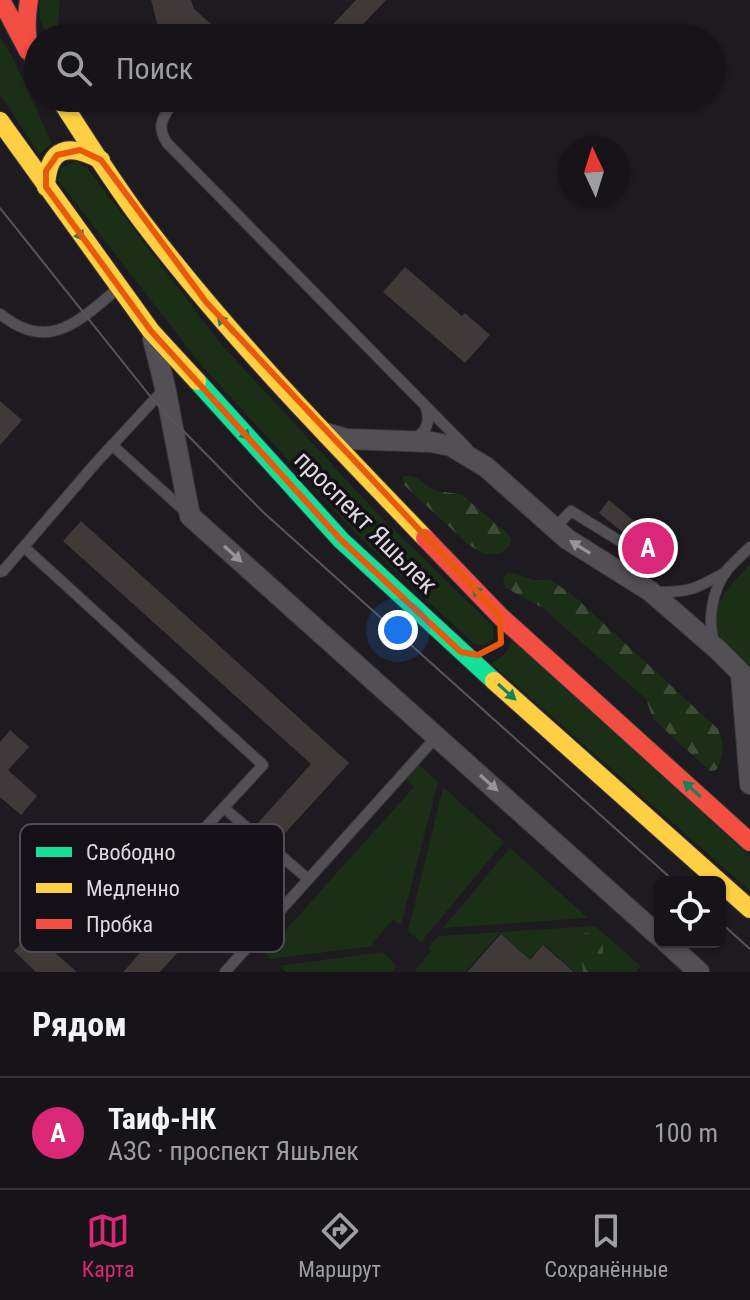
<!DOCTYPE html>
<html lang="ru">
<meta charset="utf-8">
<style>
:root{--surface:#161418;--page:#1f1d21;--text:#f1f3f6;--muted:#9e9ea2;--line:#353337;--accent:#db2777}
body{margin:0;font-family:"Roboto Condensed",sans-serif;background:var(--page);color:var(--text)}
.controls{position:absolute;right:24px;bottom:24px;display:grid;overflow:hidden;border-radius:12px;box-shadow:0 2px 6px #0004}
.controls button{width:72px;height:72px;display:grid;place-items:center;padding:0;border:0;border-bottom:2px solid var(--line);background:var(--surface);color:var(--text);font:40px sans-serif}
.compass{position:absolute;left:558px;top:136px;width:72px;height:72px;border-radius:50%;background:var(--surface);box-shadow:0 2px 6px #0004;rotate:356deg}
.you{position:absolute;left:398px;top:630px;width:28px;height:28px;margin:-20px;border:6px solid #fff;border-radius:50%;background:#1a73e8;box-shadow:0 0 0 12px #1a73e833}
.badge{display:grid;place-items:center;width:52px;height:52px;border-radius:50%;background:var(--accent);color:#fff;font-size:26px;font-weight:700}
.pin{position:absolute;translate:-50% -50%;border:4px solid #fff;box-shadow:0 2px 8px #0006}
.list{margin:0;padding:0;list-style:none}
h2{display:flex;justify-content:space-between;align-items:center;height:104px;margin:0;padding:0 32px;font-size:34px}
h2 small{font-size:26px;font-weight:400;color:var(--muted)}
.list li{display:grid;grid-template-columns:52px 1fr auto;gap:24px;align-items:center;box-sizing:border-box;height:112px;padding:0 32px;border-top:2px solid var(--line)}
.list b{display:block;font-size:30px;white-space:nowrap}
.list p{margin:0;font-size:26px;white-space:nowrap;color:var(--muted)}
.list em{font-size:26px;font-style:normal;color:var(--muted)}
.icon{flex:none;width:44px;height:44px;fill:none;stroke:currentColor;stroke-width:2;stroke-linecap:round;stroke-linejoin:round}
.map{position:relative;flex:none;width:750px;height:972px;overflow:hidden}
.search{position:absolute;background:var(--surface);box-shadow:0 2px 6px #0004;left:24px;right:24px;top:24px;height:88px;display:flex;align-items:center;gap:20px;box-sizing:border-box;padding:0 28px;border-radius:44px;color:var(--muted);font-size:30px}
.sheet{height:216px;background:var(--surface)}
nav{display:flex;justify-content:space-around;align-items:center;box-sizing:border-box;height:112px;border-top:2px solid var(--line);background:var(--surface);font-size:22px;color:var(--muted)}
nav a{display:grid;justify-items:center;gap:4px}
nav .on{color:var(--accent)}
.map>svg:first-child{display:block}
.grass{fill:#1b2e16}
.forest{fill:url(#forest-firs)}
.building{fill:#3f3938}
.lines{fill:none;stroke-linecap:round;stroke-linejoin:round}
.lane-casing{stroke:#3a383c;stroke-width:12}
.street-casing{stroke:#3a383c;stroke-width:22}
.fast-casing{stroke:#3a383c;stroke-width:20}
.slow-casing{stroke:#3a383c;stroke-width:20}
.jam-casing{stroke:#3a383c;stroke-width:20}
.lane{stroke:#525054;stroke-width:10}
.street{stroke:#525054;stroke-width:20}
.fast{stroke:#16e098;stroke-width:18}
.slow{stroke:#ffcf43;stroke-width:18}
.jam{stroke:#f24e42;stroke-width:18}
.tram{stroke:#58565a;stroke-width:2}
.oneway{fill:#15825e}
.oneway2{fill:#97959a}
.marked{fill:none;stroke:#e8590c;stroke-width:6;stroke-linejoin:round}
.labels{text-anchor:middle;stroke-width:7;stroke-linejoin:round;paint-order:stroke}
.street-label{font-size:26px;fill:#dcdadf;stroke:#141018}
.key{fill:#141018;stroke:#504d54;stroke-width:2}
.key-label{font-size:22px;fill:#dcdadf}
</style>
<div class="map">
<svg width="750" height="972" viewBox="0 0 750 972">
<defs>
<pattern id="forest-firs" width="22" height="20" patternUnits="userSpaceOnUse" patternTransform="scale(2)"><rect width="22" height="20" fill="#1b2e16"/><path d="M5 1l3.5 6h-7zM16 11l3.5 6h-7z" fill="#3c4c37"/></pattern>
</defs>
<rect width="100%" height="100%" fill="#1d1b20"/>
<g class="grass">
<polygon points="39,0 60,0 58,26 46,34 40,19"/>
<polygon points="0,37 14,60 52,144 39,154 0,94"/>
<path d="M76,161L87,168L221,344L378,514L493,626V639C487,645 482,646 474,644L355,533L201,365L58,180L61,168Z"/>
<path d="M750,564V666C741,658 730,650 723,640C702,611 732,584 750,564Z"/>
<path d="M512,640L750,856V891L491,663C503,657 507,653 512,640Z"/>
<polygon points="417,763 438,782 401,925 393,919 372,944 374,946 269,959 260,940 264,934 275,942 414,787 404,777"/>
<polygon points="443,787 504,842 421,942 408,931"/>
<polygon points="510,848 588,918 443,928"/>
<polygon points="595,926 641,966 636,972 575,972 544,944 523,966 515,959 521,951 500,933 465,972 414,972 431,951 428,947 438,936"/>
<polygon points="382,952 397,966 392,972 286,972 279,966"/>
</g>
<g class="forest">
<path d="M404,476C421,475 421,484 434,490C443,493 453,492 462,495L507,533L511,539L509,546L500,554H484L469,545L404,485L402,480Z"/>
<path d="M515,573L533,580H551L575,597L718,729C724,744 725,755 716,770L710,771L653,719L646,699L543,608L506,588L503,581L506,574Z"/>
<path d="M587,933C611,939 601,954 602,972H583L578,938L580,935Z"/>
</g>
<g class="building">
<polygon points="151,0 191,0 194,9 227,38 161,38"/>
<polygon points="356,0 386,0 350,38 320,38"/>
<polygon points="405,267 462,316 465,313 490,335 465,363 383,292"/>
<polygon points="0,401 22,420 0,445"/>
<polygon points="609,500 653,537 656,534 670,546 654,565 640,553 643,549 599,513"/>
<polygon points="81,521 349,763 277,842 273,840 267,842 264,847 267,854 160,972 123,972 245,837 250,839 256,837 259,832 256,825 311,764 63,541"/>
<polygon points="10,730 29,747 8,770 37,796 21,815 0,797 0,742"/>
<polygon points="32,932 46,945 77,972 36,972 14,951"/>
<polygon points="501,934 530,960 543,945 574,972 467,972"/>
</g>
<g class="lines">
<g class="lane-casing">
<g id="lane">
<path d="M176,98C166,115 154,123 167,143L467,448"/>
<path d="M0,314C48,353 78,322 116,290"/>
<path d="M415,438C428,431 430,420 426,408"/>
<polyline points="112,445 188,514"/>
<polyline points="555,528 571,511 626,545 630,579"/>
<polyline points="24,547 263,765 95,947 60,915"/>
<polyline points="0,572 3,571 94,465 164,389"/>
<path d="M656,592C690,593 697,588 726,572"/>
<path d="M715,643C706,621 713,589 727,570C734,562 743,554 750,547"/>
<polyline points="224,808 251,831"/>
<polyline points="272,848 308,879"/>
<polyline points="225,972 437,736"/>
</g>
</g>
<g class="street-casing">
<g id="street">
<polyline points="153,339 165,387 190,516 660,937"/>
<polyline points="326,433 347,439 431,442 451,446 486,467 567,539 650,591 718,650 750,682"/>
<polyline points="741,674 750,784"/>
<polyline points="666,942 699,972"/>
</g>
</g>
<g class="fast-casing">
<polyline id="fast" points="197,381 341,540 494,681"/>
</g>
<g class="slow-casing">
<g id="slow">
<path d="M59,98C88,142 116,188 148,229C232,339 329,438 425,538"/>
<polyline points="0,121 151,331 197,381"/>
<path d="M46,187C48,146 69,143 101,160"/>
<polyline points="494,681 750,909"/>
</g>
</g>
<g class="jam-casing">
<g id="jam">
<polyline points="1,0 28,51"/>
<path d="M29,0C25,25 25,45 38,67"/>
<polyline points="425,538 500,616 750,842"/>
</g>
</g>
<use href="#lane" class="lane"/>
<use href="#street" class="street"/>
<use href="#fast" class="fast"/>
<use href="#slow" class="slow"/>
<use href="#jam" class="jam"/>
<g class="tram">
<polyline points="0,208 154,401 263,512 675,882"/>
<polyline points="720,922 750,949"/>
</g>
</g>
<defs><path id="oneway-solid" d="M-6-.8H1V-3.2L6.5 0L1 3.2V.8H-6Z" transform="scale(2)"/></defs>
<g class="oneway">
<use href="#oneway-solid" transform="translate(77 231) rotate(54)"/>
<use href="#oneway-solid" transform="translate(225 324) rotate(-132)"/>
<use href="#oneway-solid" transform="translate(242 431) rotate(48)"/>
<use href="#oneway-solid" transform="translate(480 595) rotate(-134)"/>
<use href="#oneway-solid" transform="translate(507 692) rotate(42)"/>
<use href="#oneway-solid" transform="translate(692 789) rotate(-138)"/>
</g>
<g class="oneway2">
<use href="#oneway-solid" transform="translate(580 547) rotate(-148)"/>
<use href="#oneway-solid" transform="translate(233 554) rotate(42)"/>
<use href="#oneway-solid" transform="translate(489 783) rotate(42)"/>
</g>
<path class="marked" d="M80,150L101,160L206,302L500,616L501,643L478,655L461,652L341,540L151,331L46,187V171L57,155Z"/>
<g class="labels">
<g class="street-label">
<text transform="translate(366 522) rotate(45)" y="9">проспект Яшьлек</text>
</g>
</g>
<rect x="20" y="824" width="264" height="128" rx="12" class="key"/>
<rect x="36" y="847" width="36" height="10" fill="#16e098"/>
<rect x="36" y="883" width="36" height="10" fill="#ffcf43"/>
<rect x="36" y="919" width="36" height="10" fill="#f24e42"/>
<g class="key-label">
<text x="86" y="860">Свободно</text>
<text x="86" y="896">Медленно</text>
<text x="86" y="932">Пробка</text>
</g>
</svg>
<div class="controls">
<button><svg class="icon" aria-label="locate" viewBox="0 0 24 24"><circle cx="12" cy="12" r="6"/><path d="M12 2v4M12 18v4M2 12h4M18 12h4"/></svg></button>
</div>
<svg class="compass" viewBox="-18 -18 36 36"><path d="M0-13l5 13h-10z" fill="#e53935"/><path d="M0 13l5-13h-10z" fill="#9e9ea2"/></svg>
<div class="you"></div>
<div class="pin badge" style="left:648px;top:548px">A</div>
<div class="search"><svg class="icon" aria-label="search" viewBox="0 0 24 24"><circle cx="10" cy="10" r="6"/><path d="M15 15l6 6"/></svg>Поиск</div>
</div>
<section class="sheet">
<h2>Рядом<small></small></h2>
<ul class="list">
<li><span class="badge">A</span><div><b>Таиф-НК</b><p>АЗС · проспект Яшьлек</p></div><em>100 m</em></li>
</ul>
</section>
<nav>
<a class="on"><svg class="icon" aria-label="map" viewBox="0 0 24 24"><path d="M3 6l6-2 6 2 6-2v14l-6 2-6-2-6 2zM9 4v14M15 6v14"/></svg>Карта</a>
<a><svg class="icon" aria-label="directions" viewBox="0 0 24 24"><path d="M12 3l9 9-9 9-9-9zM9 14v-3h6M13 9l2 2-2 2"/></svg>Маршрут</a>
<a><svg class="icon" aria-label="saved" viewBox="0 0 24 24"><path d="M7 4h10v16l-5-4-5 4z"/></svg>Сохранённые</a>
</nav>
